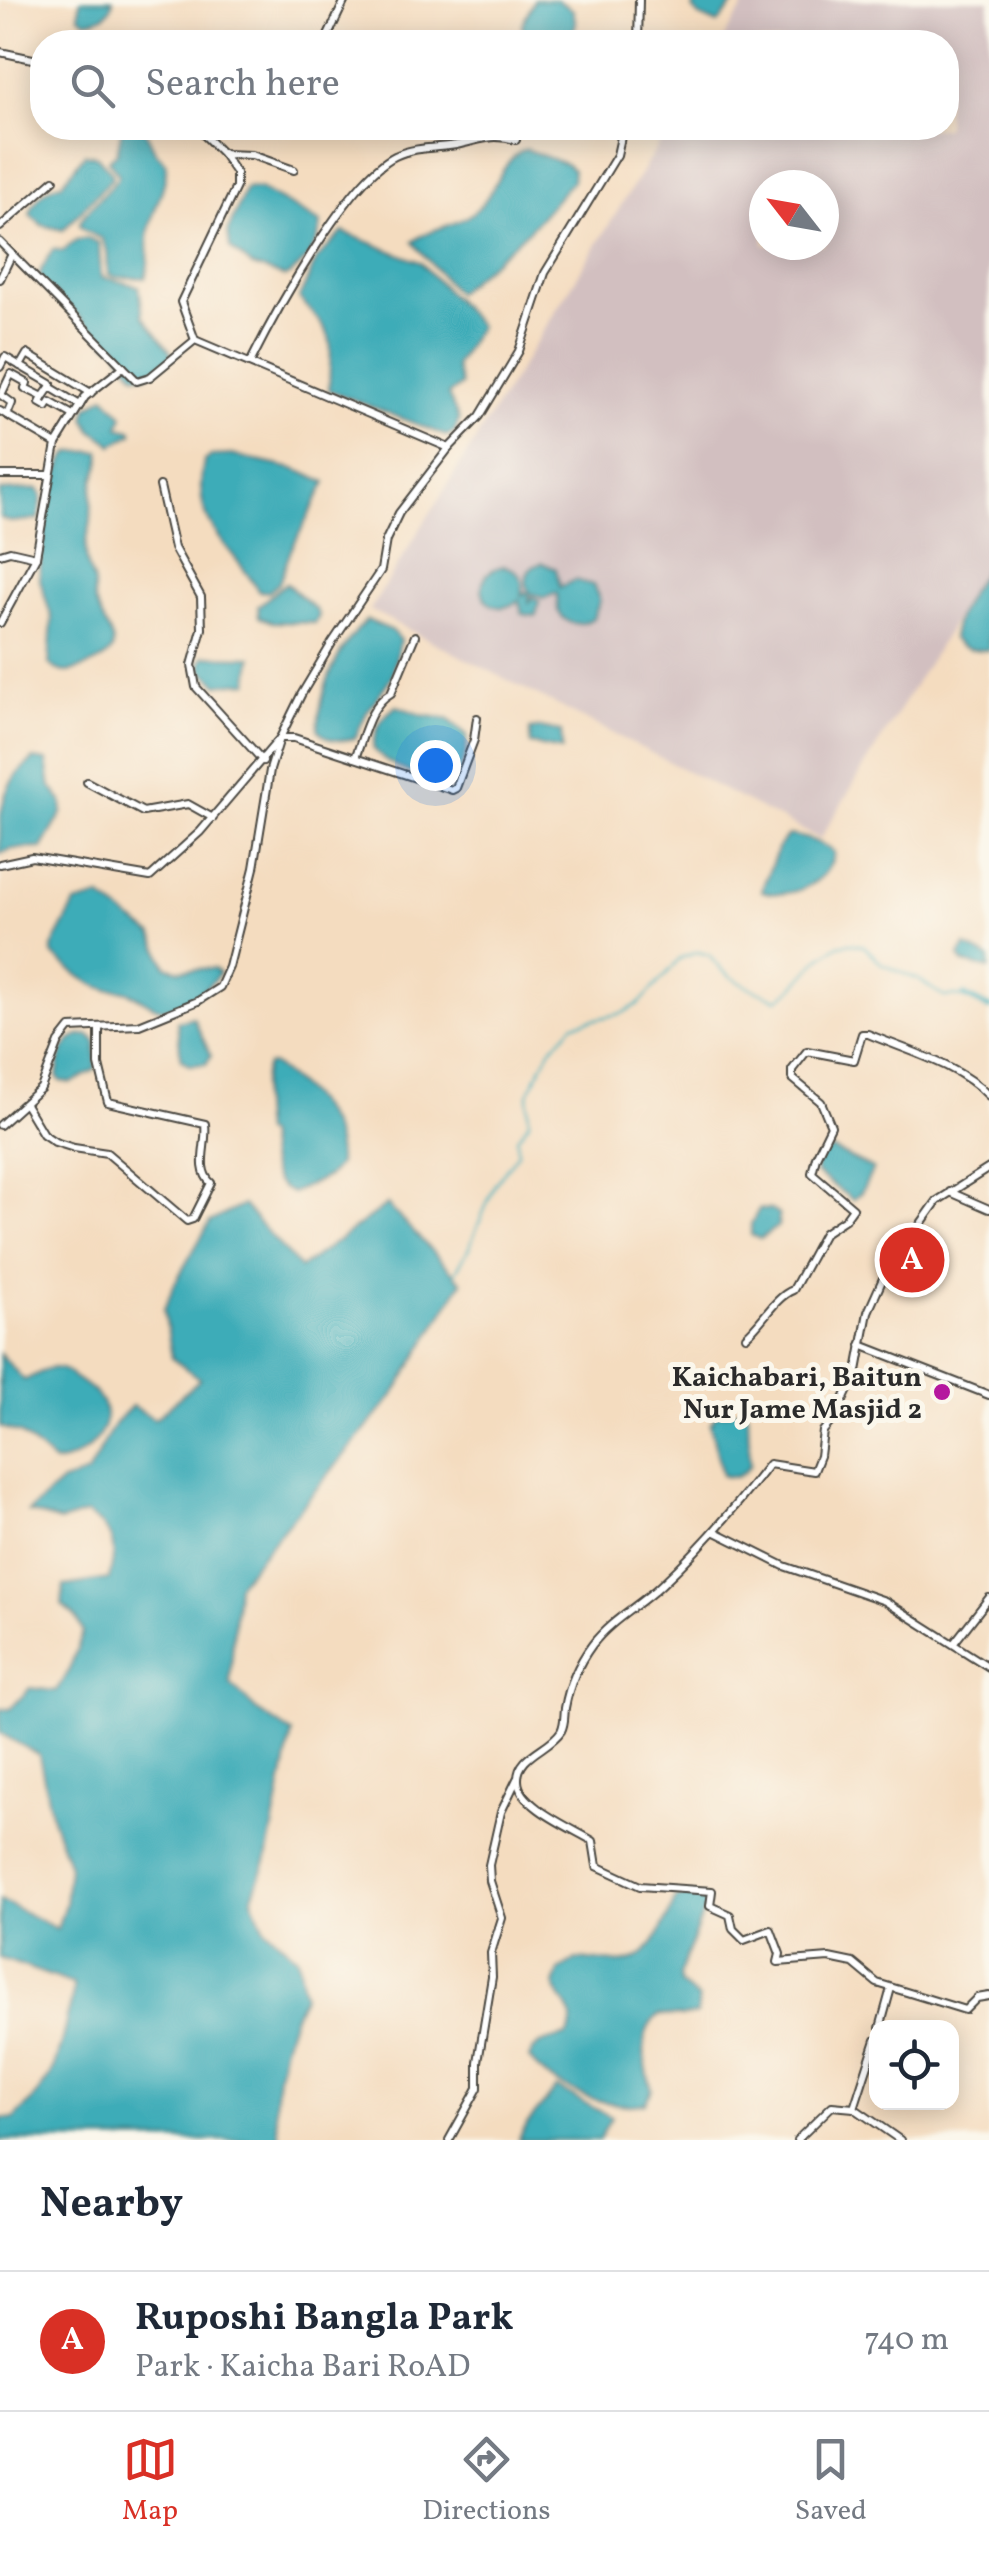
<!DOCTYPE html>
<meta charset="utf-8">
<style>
:root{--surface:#fff;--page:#f6f6f7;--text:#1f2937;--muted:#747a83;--line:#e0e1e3;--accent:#d93025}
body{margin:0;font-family:Vollkorn,serif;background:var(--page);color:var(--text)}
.controls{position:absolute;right:30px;bottom:30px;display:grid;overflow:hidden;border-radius:20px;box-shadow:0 5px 25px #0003}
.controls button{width:90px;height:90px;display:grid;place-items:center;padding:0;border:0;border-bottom:2px solid var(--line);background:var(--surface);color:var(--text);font:50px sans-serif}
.compass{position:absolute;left:749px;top:170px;width:90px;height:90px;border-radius:50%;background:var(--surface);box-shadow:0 5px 25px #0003;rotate:301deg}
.you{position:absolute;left:435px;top:765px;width:35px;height:35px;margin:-25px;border:8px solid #fff;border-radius:50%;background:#1a73e8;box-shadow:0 0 0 15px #1a73e833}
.badge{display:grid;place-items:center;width:65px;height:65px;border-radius:50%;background:var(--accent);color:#fff;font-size:32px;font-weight:700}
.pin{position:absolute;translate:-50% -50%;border:5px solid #fff;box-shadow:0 2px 10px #0006}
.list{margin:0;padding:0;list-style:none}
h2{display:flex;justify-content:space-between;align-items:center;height:130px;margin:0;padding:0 40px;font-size:42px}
h2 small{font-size:32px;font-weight:400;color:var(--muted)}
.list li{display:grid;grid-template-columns:65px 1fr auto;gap:30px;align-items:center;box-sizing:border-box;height:140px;padding:0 40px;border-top:2px solid var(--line)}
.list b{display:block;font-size:38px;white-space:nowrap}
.list p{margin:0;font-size:32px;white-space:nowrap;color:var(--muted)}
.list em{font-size:32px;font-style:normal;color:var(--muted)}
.icon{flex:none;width:55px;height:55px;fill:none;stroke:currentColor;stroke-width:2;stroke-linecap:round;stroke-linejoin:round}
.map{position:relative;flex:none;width:989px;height:2140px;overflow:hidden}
.search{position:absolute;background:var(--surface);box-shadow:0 5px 25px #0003;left:30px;right:30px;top:30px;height:110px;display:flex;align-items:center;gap:25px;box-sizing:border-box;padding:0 35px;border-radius:40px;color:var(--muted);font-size:38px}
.sheet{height:270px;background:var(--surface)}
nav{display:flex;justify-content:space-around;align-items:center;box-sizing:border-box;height:140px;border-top:2px solid var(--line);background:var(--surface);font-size:28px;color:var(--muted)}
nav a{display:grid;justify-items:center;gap:5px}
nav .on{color:var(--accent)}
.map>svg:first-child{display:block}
.industrial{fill:#d2bfc0;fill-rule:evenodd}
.water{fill:#3cacb8;stroke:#346c72;stroke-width:2.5}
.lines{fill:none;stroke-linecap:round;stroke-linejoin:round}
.stream{stroke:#3cacb8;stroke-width:2.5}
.canal{stroke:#3cacb8;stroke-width:6}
.street-casing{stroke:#494641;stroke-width:10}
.street{stroke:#fff;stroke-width:6}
.poi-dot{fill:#b5179e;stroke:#fbf7ec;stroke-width:4}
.labels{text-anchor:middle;stroke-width:10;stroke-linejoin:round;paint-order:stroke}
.poi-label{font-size:28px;font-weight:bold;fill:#2b2b2b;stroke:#fbf7ec;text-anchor:end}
</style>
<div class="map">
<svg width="989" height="2140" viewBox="0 0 989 2140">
<rect width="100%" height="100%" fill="#fbf7ec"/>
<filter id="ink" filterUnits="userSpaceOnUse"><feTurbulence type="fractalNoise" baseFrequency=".01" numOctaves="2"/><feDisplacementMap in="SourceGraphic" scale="20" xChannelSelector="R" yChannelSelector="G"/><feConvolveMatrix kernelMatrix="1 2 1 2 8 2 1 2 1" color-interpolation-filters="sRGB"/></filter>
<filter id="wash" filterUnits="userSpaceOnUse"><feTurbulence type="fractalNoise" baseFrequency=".0048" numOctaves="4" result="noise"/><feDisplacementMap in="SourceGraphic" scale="40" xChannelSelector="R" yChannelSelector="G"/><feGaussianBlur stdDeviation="2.25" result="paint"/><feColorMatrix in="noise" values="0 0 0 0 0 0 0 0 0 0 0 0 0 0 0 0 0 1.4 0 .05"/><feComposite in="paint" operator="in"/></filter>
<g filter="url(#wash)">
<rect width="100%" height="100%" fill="#f4dcbf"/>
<path class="industrial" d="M748,0H989V564L820,839L370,610L669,128H946V42H721ZM764,185H824V245H764Z"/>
<g class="water">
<path d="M80,0H113C111,15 100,20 86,21L79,16Z"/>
<polygon points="534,0 557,0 573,10 576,24 569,42 538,42 523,32 522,24"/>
<polygon points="696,0 737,0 718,24 699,16 693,9"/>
<path d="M122,128H144L155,151L166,163C168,189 150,211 148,237C148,251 150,264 145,278L116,277L108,274L107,251L102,239C95,235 84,233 80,226C76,217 113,188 119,175L108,160L117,153Z"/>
<path d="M526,149L566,164L573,170L572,181L529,230L456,293L413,242C431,225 460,229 482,204C497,187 504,156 526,149Z"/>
<path d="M85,154L97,156L112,173V178L63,230L42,225L30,215C32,202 49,184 62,183Z"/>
<path d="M246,188L260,189L321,223C320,244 304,266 286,277L252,266L230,248L228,231Z"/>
<path d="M343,232L420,262L479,326L455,366L461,385L448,395L459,420L454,433L446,436L329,390C330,333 340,344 299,298L317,259Z"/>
<polygon points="87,238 99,243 101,277 139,286 143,316 171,352 170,358 146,375 135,374 123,361 118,347 108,344 41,280 40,272 53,249 63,251 76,240"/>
<polygon points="105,396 123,415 119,427 132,430 132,434 113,445 92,430 85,418 88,407"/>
<path d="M100,451C103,463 97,470 94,481C91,494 92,507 91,520C91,528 87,535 86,543C85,557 87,567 93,580C96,586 92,595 95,602C110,642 134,651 77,670C65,674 59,672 49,664L52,619L40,580V569L50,497L64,459L71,452Z"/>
<path d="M231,455L294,469L326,482L291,550L279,583L269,592L258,591C232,543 189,526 204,461L211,456Z"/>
<polygon points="38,489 42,496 39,519 10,522 0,518 0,491"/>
<path d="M542,563L556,569L560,587L575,580L593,585L600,601L593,618C580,627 566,625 558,611L557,593L544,598L530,593C522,579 527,567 542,563Z"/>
<path d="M989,563V650C973,650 963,651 952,638C956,609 974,586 989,563Z"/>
<path d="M504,566C519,569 525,580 522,595L526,592L529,594V602L532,597L539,601L536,616L522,614L519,600C485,626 464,573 504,566Z"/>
<polygon points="286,583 316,610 319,616 315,623 272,622 259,617 258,606"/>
<path d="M367,620L391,630L400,640L392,676L367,712L355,738C340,742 327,742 318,729C320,688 337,648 367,620Z"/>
<polygon points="205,656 252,657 249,682 218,684 202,670 201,661"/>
<path d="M397,706L422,715L448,719L467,735C468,755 462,774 446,785C422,778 388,768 373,748C375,729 381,716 397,706Z"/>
<polygon points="540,728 561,732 562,750 530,744 530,730"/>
<path d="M34,759L47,761L51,787L62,801L63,812L42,848L11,849L0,854C0,809 0,783 34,759Z"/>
<path d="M788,835C805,837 820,841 834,852C831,883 787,901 762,891L763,886L779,846Z"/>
<path d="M100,897L153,935L166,966L179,970L214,968L219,973C212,987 175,1012 159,1008C149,1005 140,997 130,993C122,989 115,991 106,989C88,985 66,966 52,954V947L75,904Z"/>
<polygon points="966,946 989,958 989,969 963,963 959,957"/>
<polygon points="193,1017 211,1056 206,1064 190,1065 181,1059 177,1021"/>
<path d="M81,1035H89L96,1041V1069L72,1083L60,1081L57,1076C59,1060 63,1040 81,1035Z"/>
<path d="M272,1064C306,1091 340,1117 338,1165L328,1176L292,1193C267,1184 270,1159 266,1135L263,1133C261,1110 258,1087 267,1065Z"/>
<polygon points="833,1150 873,1169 861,1193 853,1200 816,1173 816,1164 824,1152"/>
<path d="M243,1205L300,1268L387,1205L462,1282L394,1395L237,1585L230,1683L256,1710L292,1733L267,1859L252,1899L265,1928L297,1957L304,1995C283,2031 268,2100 280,2140H0V2118L14,2119C52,2080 54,2074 66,2022C69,2008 74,1999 73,1984L0,1958V1900L57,1929L65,1904L69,1866L52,1818L39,1755L0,1733V1709H10L30,1688L56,1691L69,1670L83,1632L75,1616L62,1605L64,1586L109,1579C117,1545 116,1533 86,1514L60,1522L28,1512L62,1482L87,1474L115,1423L132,1406L155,1419L200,1379L172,1358L164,1309L176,1281L210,1222Z"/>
<polygon points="759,1209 771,1210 779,1215 778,1226 760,1239 751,1235 751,1224"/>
<path d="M0,1354L24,1380C33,1377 44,1369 53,1368C62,1367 68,1372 74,1377C84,1384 98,1393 103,1404C115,1434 79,1461 54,1463L20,1433L0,1427Z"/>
<path d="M741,1410L748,1414L750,1465C742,1476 735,1480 722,1475L710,1424L716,1415Z"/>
<path d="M687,1895L704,1900L706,1905L679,1976L681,1985L699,1999L697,2014L682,2017L659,2015C636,2032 645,2066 652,2090L645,2103C612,2112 548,2087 529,2058C536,2040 551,2041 567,2036C582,2015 560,2004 554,1984L559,1971L576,1959C591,1959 611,1965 626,1962C654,1956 666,1921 676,1898Z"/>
<polygon points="557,2088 611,2117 599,2140 518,2140 528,2123"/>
</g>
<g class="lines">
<path class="stream" d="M455,1273L468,1250L495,1184L518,1153L517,1138L529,1122L528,1094L550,1050L574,1024L623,1013L640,1003L681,958L698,952L709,955C724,978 753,990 778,999L791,990L819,959L839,945L850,943L864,946L882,964L921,981L944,997L956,996L978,1002"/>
<polyline class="canal" points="964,996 989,1008"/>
</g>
</g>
<g filter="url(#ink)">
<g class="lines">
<g class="street-casing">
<g id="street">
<polyline points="325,42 345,0"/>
<polyline points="638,42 639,0"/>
<polyline points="0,52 42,61"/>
<polyline points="197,128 223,154 252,155 294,170"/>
<polyline points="0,227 54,180"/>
<polyline points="0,242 137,381 150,377 195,340 449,448"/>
<polyline points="0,279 11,256"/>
<polyline points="195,340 181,302 236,187 236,173 223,154"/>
<path d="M250,363C275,313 347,180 395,156C414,147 436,148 456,145C481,140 490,133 516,140"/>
<polyline points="20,366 27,354 91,393"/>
<polyline points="0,367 5,357 51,384 50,387"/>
<polyline points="43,397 40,403 47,407 50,402 73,415"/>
<polyline points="0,411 56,444 36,557 10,551 0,554"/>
<polyline points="7,415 12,403 1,395 11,374 27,383 25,388 43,397 50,387 80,405"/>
<polyline points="56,444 85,397 123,367"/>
<polyline points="0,475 49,475"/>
<polyline points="160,486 174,548 201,597 202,629 192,665 196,687 263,761"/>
<polyline points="0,623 36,557"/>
<path d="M355,758C364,736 369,705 391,693L415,636"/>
<polyline points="87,782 143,812 188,804 213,818"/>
<polyline points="0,864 32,857 150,877 200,832 280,738 294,738 452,790 456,788 474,740 477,718"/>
<path d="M25,1104L43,1134L55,1142L74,1148L107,1153L187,1221L193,1219L211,1183C195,1168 208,1144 205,1124L108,1102L99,1065V1028"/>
<polyline points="0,1125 41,1088 59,1042 70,1028 139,1025 198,1001 220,987 229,967 254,868 270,770 280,738 301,695 332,643 381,570 386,540 399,513 449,448 480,416 519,351 545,273 617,155 623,128"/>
<path d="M989,1168L937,1201L885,1274L868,1312L857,1371L836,1416L823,1431L820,1456L814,1471L769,1464C736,1507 701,1548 661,1585C639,1606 611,1620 592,1645C578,1664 569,1685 565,1708C564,1716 565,1724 561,1731C550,1749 517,1755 518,1780C518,1806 574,1829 593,1841L597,1866L640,1886L712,1891L710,1906L730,1915L733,1929L744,1940L771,1930L780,1954L778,1962L829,1958L853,1963L877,1983L965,2010L977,1998L989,1996"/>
<polyline points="950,1192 989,1209"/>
<path d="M746,1336C762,1323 775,1297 793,1290L824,1233L845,1219L853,1208L812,1173L816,1157L831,1126L821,1102L792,1078V1070L807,1051L854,1060L862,1034H868C908,1051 958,1064 989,1096"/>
<polyline points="861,1345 989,1395"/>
<polyline points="714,1531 784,1566 885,1601 989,1667"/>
<polyline points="954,1643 989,1598"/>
<polyline points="880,2028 891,1988"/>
<polyline points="854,2108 876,2040"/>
<polyline points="449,2140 478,2088 478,2062 492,1977 491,1953 502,1918 490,1881 489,1865 501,1812 517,1779"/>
<polyline points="797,2140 832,2106 854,2108 900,2140"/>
</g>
</g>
<use href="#street" class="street"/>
</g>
</g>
<circle class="poi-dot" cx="942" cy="1392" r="10"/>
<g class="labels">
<g class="poi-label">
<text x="922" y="1386">Kaichabari, Baitun<tspan x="922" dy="32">Nur Jame Masjid 2</tspan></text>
</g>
</g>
</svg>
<div class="controls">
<button><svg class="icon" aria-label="locate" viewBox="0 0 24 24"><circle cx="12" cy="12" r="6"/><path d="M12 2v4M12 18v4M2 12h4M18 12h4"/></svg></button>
</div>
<svg class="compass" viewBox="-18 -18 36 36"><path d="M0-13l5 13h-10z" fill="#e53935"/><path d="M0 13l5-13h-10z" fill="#747a83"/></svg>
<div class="you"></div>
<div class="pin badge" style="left:912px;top:1260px">A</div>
<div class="search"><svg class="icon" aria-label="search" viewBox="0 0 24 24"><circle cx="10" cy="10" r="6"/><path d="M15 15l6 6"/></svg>Search here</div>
</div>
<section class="sheet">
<h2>Nearby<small></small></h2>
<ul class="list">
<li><span class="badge">A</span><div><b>Ruposhi Bangla Park</b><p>Park · Kaicha Bari RoAD</p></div><em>740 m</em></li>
</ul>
</section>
<nav>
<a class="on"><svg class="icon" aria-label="map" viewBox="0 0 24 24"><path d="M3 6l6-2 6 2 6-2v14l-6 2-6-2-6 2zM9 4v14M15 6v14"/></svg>Map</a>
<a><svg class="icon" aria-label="directions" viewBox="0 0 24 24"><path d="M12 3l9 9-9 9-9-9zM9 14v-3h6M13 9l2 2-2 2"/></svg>Directions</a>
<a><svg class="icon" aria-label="saved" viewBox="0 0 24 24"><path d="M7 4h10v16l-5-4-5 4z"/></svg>Saved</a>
</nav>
